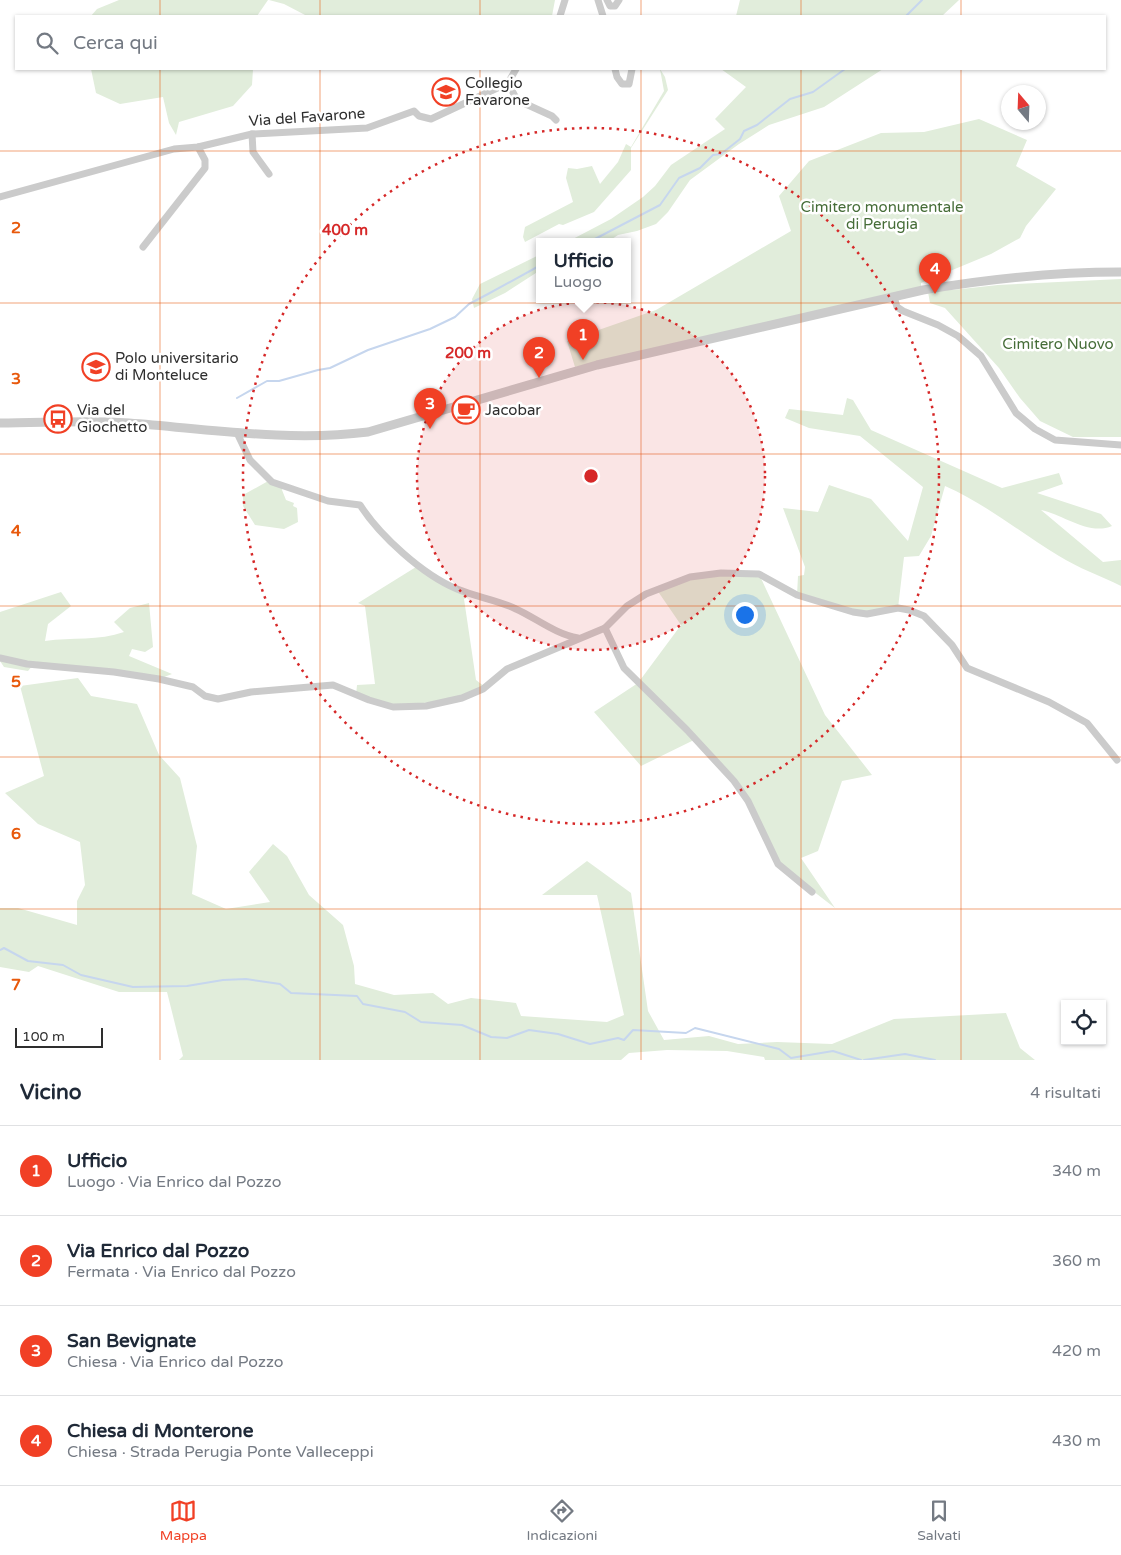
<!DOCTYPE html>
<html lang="it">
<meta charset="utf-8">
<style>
:root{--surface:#fff;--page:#f6f6f7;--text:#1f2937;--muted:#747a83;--line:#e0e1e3;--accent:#f14025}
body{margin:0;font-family:"Varela Round",sans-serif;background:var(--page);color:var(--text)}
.controls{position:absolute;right:15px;bottom:15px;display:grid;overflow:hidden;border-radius:0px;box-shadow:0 1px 4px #0004}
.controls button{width:45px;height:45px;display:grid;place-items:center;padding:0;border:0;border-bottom:1px solid var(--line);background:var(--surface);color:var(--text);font:25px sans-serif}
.compass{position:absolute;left:1001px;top:85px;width:45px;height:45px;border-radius:50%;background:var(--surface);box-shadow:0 1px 4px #0004;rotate:341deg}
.scale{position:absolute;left:15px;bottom:12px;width:88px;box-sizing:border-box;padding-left:5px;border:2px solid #2e2e2e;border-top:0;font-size:14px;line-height:18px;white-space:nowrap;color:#2e2e2e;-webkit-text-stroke:4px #fff;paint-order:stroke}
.you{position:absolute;left:744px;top:614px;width:18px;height:18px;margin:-12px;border:4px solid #fff;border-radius:50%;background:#1a73e8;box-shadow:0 0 0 8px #1a73e833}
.badge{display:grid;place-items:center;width:32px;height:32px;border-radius:50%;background:var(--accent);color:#fff;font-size:16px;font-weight:700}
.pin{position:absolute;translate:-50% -41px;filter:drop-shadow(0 1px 2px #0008)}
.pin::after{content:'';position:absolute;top:26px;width:18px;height:15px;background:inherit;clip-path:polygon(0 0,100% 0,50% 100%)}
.popup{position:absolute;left:536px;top:238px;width:95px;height:65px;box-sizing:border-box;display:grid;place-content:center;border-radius:0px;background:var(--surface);filter:drop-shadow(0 1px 4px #0005);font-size:16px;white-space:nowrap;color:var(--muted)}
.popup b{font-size:19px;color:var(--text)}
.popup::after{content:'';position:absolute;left:50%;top:100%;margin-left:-10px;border:10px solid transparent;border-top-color:var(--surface)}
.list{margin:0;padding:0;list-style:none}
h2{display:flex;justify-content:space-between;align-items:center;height:65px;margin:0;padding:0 20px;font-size:21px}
h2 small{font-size:16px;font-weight:400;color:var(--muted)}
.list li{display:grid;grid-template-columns:32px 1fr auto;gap:15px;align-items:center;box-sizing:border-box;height:90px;padding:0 20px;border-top:1px solid var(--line)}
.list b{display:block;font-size:19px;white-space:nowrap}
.list p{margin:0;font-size:16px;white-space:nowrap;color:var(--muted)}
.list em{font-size:16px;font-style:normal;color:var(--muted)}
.icon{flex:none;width:28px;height:28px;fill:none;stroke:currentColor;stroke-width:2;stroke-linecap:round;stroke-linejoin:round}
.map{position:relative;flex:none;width:1121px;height:1060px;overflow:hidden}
.search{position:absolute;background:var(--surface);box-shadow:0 1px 4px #0004;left:15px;right:15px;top:15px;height:55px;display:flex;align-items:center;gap:12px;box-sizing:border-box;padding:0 18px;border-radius:0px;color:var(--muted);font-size:19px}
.sheet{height:425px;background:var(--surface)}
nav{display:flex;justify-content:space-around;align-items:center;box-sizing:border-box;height:70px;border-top:1px solid var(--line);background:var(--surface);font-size:14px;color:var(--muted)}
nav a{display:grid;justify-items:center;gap:2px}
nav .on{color:var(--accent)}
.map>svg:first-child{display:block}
.green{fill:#e1eddb}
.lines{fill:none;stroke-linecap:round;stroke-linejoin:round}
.stream{stroke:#c6d6ee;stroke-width:2}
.minor{stroke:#cbcbcb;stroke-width:7}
.tertiary{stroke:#cbcbcb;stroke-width:9}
.grid{fill:none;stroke:#e8590c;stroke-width:1;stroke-opacity:0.55}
.ring{fill:none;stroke:#d62828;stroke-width:2.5;stroke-dasharray:2.5 5}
.labels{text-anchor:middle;stroke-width:5;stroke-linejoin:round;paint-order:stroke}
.poi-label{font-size:15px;fill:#2e2e2e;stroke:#fff;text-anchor:start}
.street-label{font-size:15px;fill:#2e2e2e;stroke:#fff}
.park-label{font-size:15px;fill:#466d38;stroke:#fff}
.grid-label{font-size:16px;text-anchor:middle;font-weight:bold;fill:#e8590c;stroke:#fff;stroke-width:5;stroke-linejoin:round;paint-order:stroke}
.centre{fill:#d62828;stroke:#fff;stroke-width:2.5}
.ring-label{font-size:15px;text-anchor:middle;font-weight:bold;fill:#d62828;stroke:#fff;stroke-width:5;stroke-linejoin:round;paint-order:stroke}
</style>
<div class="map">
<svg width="1121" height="1060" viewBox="0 0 1121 1060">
<rect width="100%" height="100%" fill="#fff"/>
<g class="green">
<polygon points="119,0 268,0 257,16 91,16 97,9"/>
<polygon points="269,0 555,0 552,16 307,16 284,4"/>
<polygon points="740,0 959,0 942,16 736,16"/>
<polygon points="91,69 253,69 252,85 233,106 179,122 176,135 169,123 163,97 120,104 96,93"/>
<polygon points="660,69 665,77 668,90 631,148 631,170 594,212 563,225 559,224 525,242 523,237 525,227 573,202 566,178 568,168 577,169 592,166 600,184 618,162 626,144 631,147 664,91"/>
<polygon points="721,69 883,69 824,107 769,125 739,144 690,180 668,212 656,224 637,231 618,235 609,241 569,241 611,219 643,197 655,186 671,165 725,129 715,119 746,87"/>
<polygon points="979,119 1027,140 1016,166 1056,189 1026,226 1020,238 991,254 921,283 921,287 575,367 567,341 656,310 791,231 779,196 809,161 881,133 924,132"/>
<polygon points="539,255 539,271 505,293 474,308 472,299 480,284"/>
<polygon points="1121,279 1121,437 1073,437 1040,421 1020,398 999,368 945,308 930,303 928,292 951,287 952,290 998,285"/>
<path d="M847,398L853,400L871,430L1002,488L1059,473L1063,484L1037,493L1101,514L1112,526C1089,536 1062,514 1041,510L1103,562L1121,560V586C1101,576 1078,568 1059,556C1021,533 986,504 945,486L931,536L919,556L904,557L898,608L867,614L797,595L798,576L804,575L805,567L783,508L818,512L829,485L871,499L908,541L923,487L860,436L809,428L785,418L789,409L843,415Z"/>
<polygon points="270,480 283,487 282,490 286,500 294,503 293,506 297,508 298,522 284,529 255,525 243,506 243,495"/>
<polygon points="416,567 472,595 464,599 476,680 485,687 462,698 393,707 356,695 357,685 375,684 365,606 358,603"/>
<polygon points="759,574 825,715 872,775 842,781 818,851 801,858 835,908 778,864 748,801 696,739 641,766 594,712 638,683 681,625 657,590 690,577"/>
<path d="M61,592L71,606L48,624L45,641C72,637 99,641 124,632L114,622L130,608L149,603L153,647L145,652L132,649L129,656L172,674L159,679L33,665L28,671L4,667L0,661V612Z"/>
<polygon points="78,678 91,696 137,704 159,755 180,778 197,846 192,894 226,909 270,902 249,872 273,844 287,856 309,895 343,925 354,966 355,984 394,995 433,993 448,1004 471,998 516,1003 521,1016 607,1022 624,1015 597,895 542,895 587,861 631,893 648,1011 664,1040 709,1036 738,1044 777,1042 832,1044 894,1019 1006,1013 1020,1048 1035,1060 765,1060 764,1057 727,1051 667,1050 629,1053 621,1060 179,1060 183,1056 167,992 119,992 38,966 29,972 0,967 0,908 18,908 77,925 77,901 85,885 80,842 38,824 5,793 44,776 20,686"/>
</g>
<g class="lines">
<g class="stream">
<polyline points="906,16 922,0"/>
<polyline points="591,241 660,205 679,178 700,168 713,155 721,154 740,139 744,131 757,125 790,99 813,92 845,69"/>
<polyline points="237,398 267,381 279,381 318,370 330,368 368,350 430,329 455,317 469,304 488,294 539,266"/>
<polyline points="0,950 4,948 28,961 63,965 81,975 133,987 187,986 223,980 246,979 280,984 291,993 357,996 363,1004 405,1012 421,1022 462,1025 491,1037 507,1038 529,1030 558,1034 590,1044 618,1038 624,1040 633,1030 686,1033 695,1028 779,1049 791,1058 833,1051 861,1060"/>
<polyline points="864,1060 905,1054 935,1060"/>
</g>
<g class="minor">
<polyline points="598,0 603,16"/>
<polyline points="607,0 610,6 615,6 619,0"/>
<polyline points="560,16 565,0"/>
<polyline points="615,69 617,77 622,84 629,84 632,69"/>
<polyline points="508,83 517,100 552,116 556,120"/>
<polyline points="252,134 253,152 269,174"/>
<polyline points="0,197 174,149 198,147 252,134 367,128 414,111 419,116 431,119 508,83 516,69"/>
<polyline points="143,247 205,168 205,160 198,147"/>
<polyline points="894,297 897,307 903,311 938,325 958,336 981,356 1016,413 1035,429 1055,440 1121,445"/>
<path d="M238,435L250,460L272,482L328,501L360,505C380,536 423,575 457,589C476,597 498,600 516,609C536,618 555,634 578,638"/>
<polyline points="605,628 627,606 646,594 690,577 721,573 759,574 797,595 853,612 867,614 898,608 909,610 924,616 952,645 967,668 1049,702 1087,723 1117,760"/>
<polyline points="0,658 27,664 114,672 159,679 193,687 205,696 218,699 251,692 333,685 369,700 393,707 426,706 462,698 483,689 507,669 605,628 624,668 687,730 734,781 748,801 778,864 812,892"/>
</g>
<path class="tertiary" d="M0,423C43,423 87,420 129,423C209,429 288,442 368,432L597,365L923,290C988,279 1055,272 1121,272"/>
</g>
<path class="grid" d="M160,0V16M320,0V16M480,0V16M641,0V16M801,0V16M961,0V16M160,69V1060M320,69V1060M480,69V1060M641,69V1060M801,69V1060M961,69V1060M0,151H1121M0,303H1121M0,454H1121M0,606H1121M0,757H1121M0,909H1121"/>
<circle cx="591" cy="476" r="174" fill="#d62828" fill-opacity=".12"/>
<g class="ring">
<circle cx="591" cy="476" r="174"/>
<circle cx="591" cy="476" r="348"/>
</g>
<defs>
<g id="university-ring" transform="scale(1.4375)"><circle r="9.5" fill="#fff" stroke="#f14025" stroke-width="1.5"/><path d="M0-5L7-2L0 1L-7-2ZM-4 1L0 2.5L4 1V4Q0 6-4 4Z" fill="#f14025"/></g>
<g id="cafe-ring" transform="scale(1.4375)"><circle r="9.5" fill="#fff" stroke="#f14025" stroke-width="1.5"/><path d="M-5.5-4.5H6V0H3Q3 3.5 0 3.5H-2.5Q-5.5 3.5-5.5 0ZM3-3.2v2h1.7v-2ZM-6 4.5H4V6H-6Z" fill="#f14025"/></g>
<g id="bus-ring" transform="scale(1.4375)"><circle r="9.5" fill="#fff" stroke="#f14025" stroke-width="1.5"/><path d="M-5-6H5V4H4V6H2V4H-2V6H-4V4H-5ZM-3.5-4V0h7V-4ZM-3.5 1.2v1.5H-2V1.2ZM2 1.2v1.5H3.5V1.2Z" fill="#f14025"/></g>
</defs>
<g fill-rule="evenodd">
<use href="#university-ring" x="446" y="92"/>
<use href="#university-ring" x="96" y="367"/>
<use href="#cafe-ring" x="466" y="410"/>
<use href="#bus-ring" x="58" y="419"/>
</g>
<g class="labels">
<g class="poi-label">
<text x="465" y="88">Collegio<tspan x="465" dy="17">Favarone</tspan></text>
<text x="115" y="363">Polo universitario<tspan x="115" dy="17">di Monteluce</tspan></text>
<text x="77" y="415">Via del<tspan x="77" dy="17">Giochetto</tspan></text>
<text x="485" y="415">Jacobar</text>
</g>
<g class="street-label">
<text transform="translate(307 117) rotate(-4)" y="5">Via del Favarone</text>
</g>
<g class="park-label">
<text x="882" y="212">Cimitero monumentale<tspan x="882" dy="17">di Perugia</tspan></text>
<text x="1058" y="349">Cimitero Nuovo</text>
</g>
</g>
<g class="grid-label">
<text x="16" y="233">2</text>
<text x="16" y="384">3</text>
<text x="16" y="536">4</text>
<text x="16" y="687">5</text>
<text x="16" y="839">6</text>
<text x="16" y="990">7</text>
</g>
<circle cx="591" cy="476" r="8" class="centre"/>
<g class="ring-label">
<text x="345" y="235">400 m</text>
<text x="468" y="358">200 m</text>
</g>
</svg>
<div class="controls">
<button><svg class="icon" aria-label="locate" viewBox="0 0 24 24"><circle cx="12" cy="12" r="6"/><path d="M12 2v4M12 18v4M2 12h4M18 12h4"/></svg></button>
</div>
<svg class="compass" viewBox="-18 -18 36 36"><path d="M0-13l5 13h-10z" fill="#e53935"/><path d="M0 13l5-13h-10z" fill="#747a83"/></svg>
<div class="scale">100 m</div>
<div class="you"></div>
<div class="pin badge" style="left:583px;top:360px">1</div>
<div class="popup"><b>Ufficio</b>Luogo</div>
<div class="pin badge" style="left:539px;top:378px">2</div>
<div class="pin badge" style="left:430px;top:429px">3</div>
<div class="pin badge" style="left:935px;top:294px">4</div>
<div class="search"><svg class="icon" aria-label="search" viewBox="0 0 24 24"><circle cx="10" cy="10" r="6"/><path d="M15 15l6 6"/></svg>Cerca qui</div>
</div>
<section class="sheet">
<h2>Vicino<small>4 risultati</small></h2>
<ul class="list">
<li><span class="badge">1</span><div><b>Ufficio</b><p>Luogo · Via Enrico dal Pozzo</p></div><em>340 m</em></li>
<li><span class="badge">2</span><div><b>Via Enrico dal Pozzo</b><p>Fermata · Via Enrico dal Pozzo</p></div><em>360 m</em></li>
<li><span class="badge">3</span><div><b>San Bevignate</b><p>Chiesa · Via Enrico dal Pozzo</p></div><em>420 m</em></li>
<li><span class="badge">4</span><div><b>Chiesa di Monterone</b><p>Chiesa · Strada Perugia Ponte Valleceppi</p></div><em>430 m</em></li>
</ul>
</section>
<nav>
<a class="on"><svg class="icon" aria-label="map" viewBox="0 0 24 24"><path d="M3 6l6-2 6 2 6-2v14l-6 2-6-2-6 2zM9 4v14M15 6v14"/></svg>Mappa</a>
<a><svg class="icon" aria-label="directions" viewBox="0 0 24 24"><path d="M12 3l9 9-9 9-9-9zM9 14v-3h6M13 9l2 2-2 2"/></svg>Indicazioni</a>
<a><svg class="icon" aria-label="saved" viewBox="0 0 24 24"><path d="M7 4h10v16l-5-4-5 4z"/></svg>Salvati</a>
</nav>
